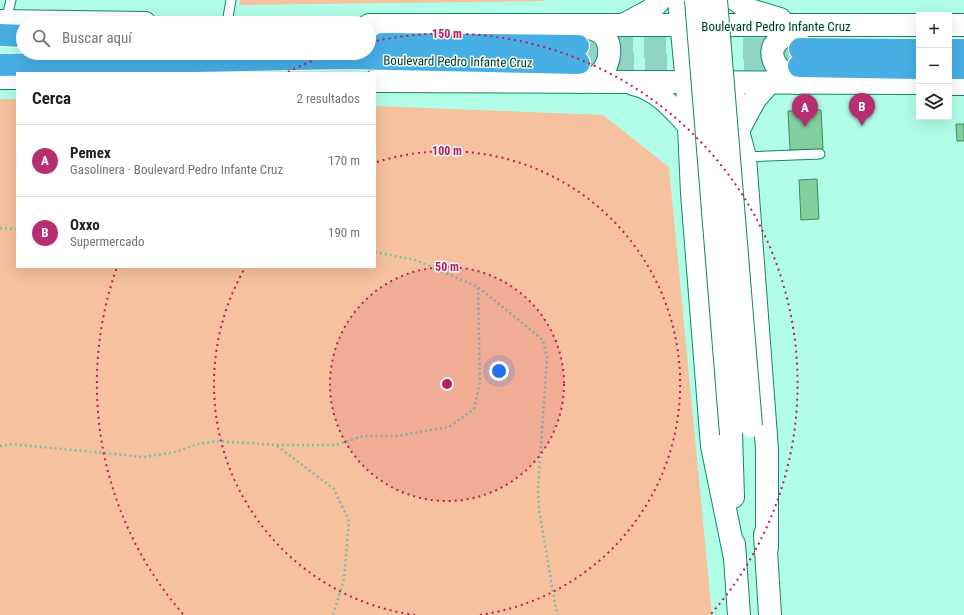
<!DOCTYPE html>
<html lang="es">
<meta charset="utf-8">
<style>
:root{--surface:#fff;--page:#f6f6f6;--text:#202124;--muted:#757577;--line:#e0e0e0;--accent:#b52f71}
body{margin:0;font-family:"Roboto Condensed",sans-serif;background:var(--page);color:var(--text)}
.controls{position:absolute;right:12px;top:12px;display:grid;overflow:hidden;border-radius:0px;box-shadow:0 4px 16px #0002}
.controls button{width:36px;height:36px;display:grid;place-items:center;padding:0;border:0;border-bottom:1px solid var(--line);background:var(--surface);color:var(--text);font:20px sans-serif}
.you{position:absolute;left:499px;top:371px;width:14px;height:14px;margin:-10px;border:3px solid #fff;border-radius:50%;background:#1a73e8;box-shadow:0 0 0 6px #1a73e833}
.badge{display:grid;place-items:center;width:26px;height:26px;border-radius:50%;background:var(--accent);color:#fff;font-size:13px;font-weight:700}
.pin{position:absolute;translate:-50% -33px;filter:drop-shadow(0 1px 2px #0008)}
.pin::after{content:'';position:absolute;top:21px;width:14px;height:12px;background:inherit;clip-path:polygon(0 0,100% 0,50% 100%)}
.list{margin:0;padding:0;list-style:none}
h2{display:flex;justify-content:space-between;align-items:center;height:52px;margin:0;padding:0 16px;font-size:17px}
h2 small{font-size:13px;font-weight:400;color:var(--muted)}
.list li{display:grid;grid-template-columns:26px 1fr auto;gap:12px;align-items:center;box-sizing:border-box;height:72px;padding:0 16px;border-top:1px solid var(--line)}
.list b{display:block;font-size:15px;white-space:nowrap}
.list p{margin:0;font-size:13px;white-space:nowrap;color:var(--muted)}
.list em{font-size:13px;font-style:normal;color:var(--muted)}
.icon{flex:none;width:22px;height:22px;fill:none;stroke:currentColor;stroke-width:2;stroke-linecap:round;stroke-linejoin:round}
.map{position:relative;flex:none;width:964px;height:615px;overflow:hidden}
.search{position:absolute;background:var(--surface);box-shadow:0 4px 16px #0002;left:16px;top:16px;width:360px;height:44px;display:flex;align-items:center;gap:10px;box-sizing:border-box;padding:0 14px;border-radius:22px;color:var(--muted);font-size:15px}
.panel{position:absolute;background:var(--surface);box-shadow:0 4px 16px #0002;left:16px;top:72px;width:360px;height:196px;border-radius:0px}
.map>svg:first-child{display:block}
.green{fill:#f6c19e}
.building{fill:#83d09e;stroke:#418b5e}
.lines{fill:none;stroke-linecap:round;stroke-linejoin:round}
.highway-tunnel{stroke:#90d5c3;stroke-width:22;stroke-dasharray:22 11;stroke-linecap:butt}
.lane-casing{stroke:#128670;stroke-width:11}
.secondary-casing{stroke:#128670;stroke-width:24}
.highway-casing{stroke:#fff;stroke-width:24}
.path{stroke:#7cbead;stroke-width:2.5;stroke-dasharray:2 3;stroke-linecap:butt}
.lane{stroke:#fff;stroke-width:9}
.secondary{stroke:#fff;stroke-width:22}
.highway{stroke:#48afe5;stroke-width:22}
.secondary-bridge-casing{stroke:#128670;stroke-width:24;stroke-linecap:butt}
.secondary-bridge{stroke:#fff;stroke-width:22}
.ring{fill:none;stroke:#c2185b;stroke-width:2;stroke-dasharray:2 4}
.labels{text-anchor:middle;stroke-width:3;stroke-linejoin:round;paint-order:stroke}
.street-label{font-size:13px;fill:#0a362d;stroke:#ebfdf7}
.centre{fill:#c2185b;stroke:#ebfdf7;stroke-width:2}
.ring-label{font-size:12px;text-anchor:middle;font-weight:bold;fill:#c2185b;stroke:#ebfdf7;stroke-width:3;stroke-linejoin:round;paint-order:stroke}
</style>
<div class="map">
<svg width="964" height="615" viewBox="0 0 964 615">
<rect width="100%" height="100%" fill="#b1fde8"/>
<g class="green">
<polygon points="240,0 545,0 545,1 239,5"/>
<polygon points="0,99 17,99 17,267 375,267 375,106 603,115 669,167 712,615 0,615"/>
</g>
<g class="building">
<polygon points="821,110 823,149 790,150 788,111"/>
<polygon points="956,124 964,124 964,141 957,141"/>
<polygon points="817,179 819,219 801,220 799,180"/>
</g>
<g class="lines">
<g class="highway-tunnel">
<polyline points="578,46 800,49"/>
<polyline points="579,63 794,66"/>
</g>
<g class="lane-casing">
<g id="lane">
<polyline points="6,21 11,0"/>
<polyline points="227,23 231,0"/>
<polyline points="745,157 820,154"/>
</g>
</g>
<g class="secondary-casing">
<g id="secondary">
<polyline points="679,0 687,83 692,193 712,446 735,558"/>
<polyline points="736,0 750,10 780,19"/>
<polyline points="0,21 145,23"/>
<polyline points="369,25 919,25"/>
<polyline points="623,25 651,10 660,0"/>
<polyline points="949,25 964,25"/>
<polyline points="0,78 17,78"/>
<polyline points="375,81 919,83"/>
<path d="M581,82C588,80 596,78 601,73C611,62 613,42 601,33C597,30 591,28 587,27"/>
<path d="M796,83C789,77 779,71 775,63C764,42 789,33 804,26"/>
<path d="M633,84C657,89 674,109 689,126"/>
<polyline points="949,84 964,84"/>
<polyline points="733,89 738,131 745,157 767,449 767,548"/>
<polyline points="738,131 755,99 770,82"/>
<polyline points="731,434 733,497"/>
<polyline points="765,534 770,615"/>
<polyline points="734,544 739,615"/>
</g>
</g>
<g class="highway-casing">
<g id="highway">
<polyline points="0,35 23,36"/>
<polyline points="383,44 578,46"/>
<polyline points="800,49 919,50"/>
<polyline points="949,50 964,50"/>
<polyline points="0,65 346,58 579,63"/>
<polyline points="799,66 919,68"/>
<polyline points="949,68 964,68"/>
</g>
</g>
<g class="path">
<polyline points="0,228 17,229"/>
<polyline points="375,252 415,260 478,287 543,340 547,358 538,489 539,510 557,615"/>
<polyline points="0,446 12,444 144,457 176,452 197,444 217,441 277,445 336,445 363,436 396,436 449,427 474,409 480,382 478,287"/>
<polyline points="277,446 334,489 349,521 344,579 333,615"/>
</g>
<use href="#lane" class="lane"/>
<use href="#secondary" class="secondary"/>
<use href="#highway" class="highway"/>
<g class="secondary-bridge-casing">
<g id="secondary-bridge">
<polyline points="696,0 731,434"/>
<polyline points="716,0 751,426"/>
</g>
</g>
<use href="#secondary-bridge" class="secondary-bridge"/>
</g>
<circle cx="447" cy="384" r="117" fill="#c2185b" fill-opacity=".12"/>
<g class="ring">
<circle cx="447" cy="384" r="117"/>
<path d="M415 615A233 233 0 0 1 245 268M377 162A233 233 0 1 1 479 615"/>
<path d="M183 614A350 350 0 0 1 117 267M288 72A350 350 0 0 1 333 53M371 42A350 350 0 0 1 711 614"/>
</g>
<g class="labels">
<g class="street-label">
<text x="776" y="31">Boulevard Pedro Infante Cruz</text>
<text transform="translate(458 61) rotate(1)" y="5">Boulevard Pedro Infante Cruz</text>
</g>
</g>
<circle cx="447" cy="384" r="6" class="centre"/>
<g class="ring-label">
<text x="447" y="38">150 m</text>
<text x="447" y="155">100 m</text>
<text x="447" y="271">50 m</text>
</g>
</svg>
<div class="controls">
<button>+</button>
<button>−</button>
<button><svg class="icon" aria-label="layers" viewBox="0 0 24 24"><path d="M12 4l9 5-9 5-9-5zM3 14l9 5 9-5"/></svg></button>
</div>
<div class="you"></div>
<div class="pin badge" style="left:805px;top:127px">A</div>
<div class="pin badge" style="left:862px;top:126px">B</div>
<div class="search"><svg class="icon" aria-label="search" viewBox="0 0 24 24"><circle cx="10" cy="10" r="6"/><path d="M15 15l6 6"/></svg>Buscar aquí</div>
<section class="panel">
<h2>Cerca<small>2 resultados</small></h2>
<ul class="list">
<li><span class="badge">A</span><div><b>Pemex</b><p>Gasolinera · Boulevard Pedro Infante Cruz</p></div><em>170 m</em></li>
<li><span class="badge">B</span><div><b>Oxxo</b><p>Supermercado</p></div><em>190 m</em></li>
</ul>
</section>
</div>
